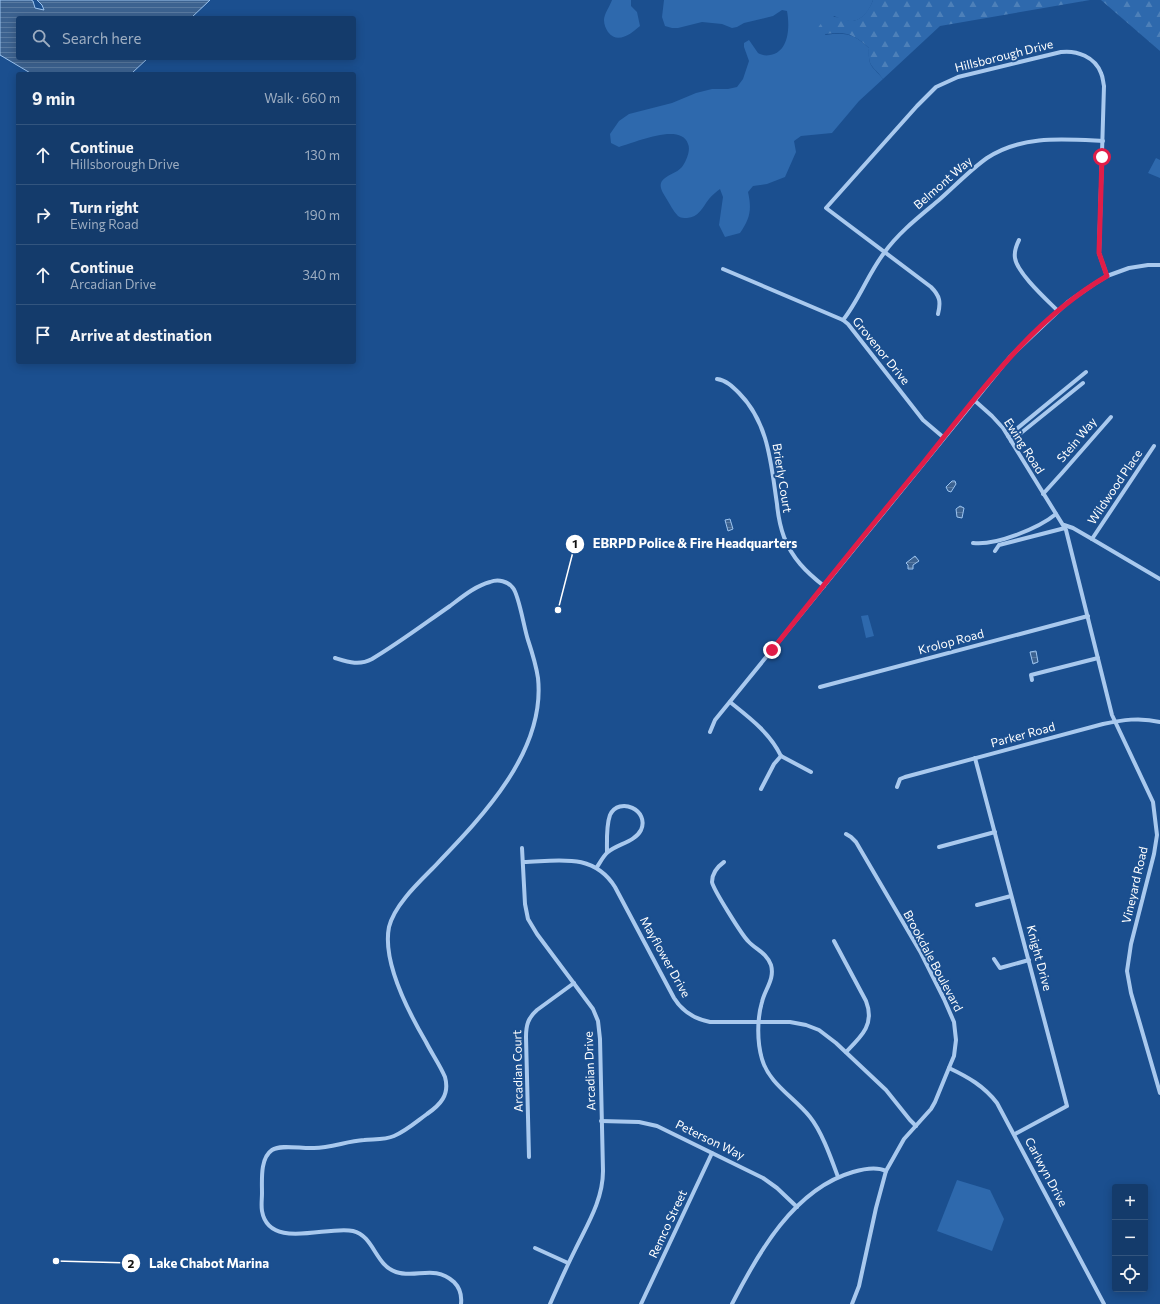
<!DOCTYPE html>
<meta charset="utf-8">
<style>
:root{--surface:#143b6b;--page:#1d4271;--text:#f1f3f6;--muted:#9dadc1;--line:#33557e}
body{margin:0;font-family:Commissioner,sans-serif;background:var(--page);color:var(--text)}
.controls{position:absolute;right:12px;bottom:12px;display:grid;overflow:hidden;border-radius:4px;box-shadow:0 2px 10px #0003}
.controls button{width:36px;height:36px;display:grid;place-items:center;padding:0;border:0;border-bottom:1px solid var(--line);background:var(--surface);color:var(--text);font:20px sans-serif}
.stop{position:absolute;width:12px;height:12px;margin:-9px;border:3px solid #e11d48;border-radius:50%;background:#fff}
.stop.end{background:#e11d48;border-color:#fff;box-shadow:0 1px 4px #0008}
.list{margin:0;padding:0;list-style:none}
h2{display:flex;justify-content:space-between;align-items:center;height:52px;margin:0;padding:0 16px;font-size:17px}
h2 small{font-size:13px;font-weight:400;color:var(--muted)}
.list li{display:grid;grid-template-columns:26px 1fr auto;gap:12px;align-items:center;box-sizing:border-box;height:60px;padding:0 16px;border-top:1px solid var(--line)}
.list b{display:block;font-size:15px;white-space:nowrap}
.list p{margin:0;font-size:13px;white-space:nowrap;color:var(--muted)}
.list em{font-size:13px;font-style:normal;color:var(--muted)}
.icon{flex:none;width:22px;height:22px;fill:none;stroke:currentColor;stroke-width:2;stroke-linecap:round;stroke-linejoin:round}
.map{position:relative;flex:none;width:1160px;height:1304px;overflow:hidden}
.search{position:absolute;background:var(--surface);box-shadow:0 2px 10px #0003;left:16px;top:16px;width:340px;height:44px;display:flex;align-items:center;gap:10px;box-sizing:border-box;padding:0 14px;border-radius:4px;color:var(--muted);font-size:15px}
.panel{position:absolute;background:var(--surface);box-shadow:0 2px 10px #0003;left:16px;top:72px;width:340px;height:292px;border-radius:4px}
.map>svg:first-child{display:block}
.grass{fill:#2e69ad}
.forest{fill:url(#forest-firs)}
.water{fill:url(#water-rules);stroke:#9cc4f0}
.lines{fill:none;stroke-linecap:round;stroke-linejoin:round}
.minor{stroke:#a9c9ee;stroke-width:4}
.route{stroke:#e11d48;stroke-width:5}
.labels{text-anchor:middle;stroke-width:4;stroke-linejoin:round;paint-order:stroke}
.street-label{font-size:12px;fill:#fff;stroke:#1b4f8f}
.leader{fill:none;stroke:#fff;stroke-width:1.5}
.callout-dot{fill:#fff;stroke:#1b4f8f;stroke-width:1.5}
.mark-label{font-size:12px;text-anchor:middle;font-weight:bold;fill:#111}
.callout-label{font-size:13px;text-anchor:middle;font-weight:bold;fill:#fff;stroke:#1b4f8f;stroke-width:4;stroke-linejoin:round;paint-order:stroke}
</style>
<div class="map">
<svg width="1160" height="1304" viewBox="0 0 1160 1304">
<defs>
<pattern id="forest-firs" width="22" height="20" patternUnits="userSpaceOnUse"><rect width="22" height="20" fill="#2e69ad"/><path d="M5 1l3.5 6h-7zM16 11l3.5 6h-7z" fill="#4d80b9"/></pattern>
<pattern id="water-rules" width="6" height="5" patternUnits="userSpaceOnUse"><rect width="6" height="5" fill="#3c6290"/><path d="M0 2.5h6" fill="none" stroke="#597aa1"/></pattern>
</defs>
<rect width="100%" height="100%" fill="#1b4f8f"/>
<g class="grass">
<path d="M612,0H631V6L637,12L640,26C632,33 618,45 608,32C606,29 604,25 604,20C604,14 610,6 612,0Z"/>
<path d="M664,0H873C870,9 864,19 853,21C848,22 839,18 834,16L825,35C845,32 853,33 869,48C868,68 872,65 883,79L859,101L832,133L801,136L794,141L796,152L785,177L767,184L753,186L748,192C752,210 750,218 740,233L725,237L719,225L723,197L720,189C716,192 712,195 709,199C702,208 699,217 687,218C683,218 681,218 678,216C673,211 670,204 666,198C664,194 658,187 662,181C666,175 677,173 682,167C686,162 691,150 688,144C681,122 634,143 619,147L611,143L610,134L619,121L629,114L672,103L696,93L712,89H728L737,87L743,79L749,61L744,47V43L749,40C752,44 755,49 758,53C761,55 766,56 770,55C789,52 790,27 787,11L782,10L773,16L744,23L737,27L732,28L722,24L702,22L678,28H672L665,26L662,17Z"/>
<polygon points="1156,158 1160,160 1160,178 1148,173"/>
<polygon points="868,615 874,636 866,638 861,616"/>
<polygon points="957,1180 990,1190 1004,1219 992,1251 937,1231"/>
</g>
<g class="forest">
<path d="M873,0H1090L940,26L883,79C872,64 868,68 869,48C859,39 851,33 838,33C827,33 827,36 816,31C820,24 826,16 835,17C841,17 846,20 851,21C862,21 870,9 873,0Z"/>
<polygon points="1101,0 1160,0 1160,51"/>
</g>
<g class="water">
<polygon points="0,0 31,0 33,1 35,8 44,10 42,5 37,0 210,0 191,18 18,18 18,58 148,58 132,73 128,74 32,74 0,55"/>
<polygon points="952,481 955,481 956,484 951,492 948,491 946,487"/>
<polygon points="960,506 964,508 962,518 957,517 956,509"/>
<polygon points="730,519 733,529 728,531 725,520"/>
<polygon points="915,556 919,561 913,565 913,569 908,569 908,565 906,563"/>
<polygon points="1036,651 1038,662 1033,664 1030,652"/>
</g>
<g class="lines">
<g class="minor">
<path d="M1019,240C1016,246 1014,252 1015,258C1017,273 1047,300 1058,311"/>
<polyline points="723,269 843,320 848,324 923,420 943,437"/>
<path d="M938,314C941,302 940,296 931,287L826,208L917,106L936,87L958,77L1061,52C1077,50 1095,57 1101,73C1103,77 1103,82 1104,86L1099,253L1107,276"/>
<path d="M843,320C859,300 868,274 884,253C899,232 920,216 939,200C955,186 970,170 987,158C1022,135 1063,139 1103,141"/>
<path d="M717,379C726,380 733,387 739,393C769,423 771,465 777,504C778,515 780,526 784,537C792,558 806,572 824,586"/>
<polyline points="974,400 992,416 1003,428 1066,530 1112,715 1153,802 1157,835 1154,854 1131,944 1127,971 1131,993 1160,1093"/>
<polyline points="1008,436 1086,372"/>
<polyline points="1011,441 1083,383"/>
<polyline points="1043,494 1062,473 1111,417"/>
<polyline points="1064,525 1073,528 1092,539 1160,579"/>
<polyline points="1092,539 1154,446"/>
<path d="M973,543C995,546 1039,528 1056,514"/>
<polyline points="995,551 999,545 1065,528"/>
<path d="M335,658C348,662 359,666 372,659C399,643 424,624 450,606C462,597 475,586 490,582C498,579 508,581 513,588C519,595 524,628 528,640C532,652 536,665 538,678C546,753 479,820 432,869C417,884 394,906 389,927C382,962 409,1013 426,1042C432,1054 440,1065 445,1077C450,1095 440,1105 427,1114C416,1122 406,1131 394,1136C385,1140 374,1139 364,1140C347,1141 331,1148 314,1148C302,1149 281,1144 272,1150C260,1158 262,1180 262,1193C262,1199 261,1205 262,1211C269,1251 328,1225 353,1231C374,1236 375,1265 396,1272C416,1279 434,1264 454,1282C460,1288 462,1295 461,1304"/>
<polyline points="1032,680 1031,675 1098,658"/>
<polyline points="820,687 1088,616"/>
<path d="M730,702C750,718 770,733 781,756"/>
<polyline points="710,732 715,720 1010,357 1068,302 1094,284 1107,276 1129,268 1148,265 1160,265"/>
<polyline points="781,756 811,772"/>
<polyline points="975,758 1067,1106 1015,1134"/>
<path d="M897,787L900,779L905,777L1103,724C1122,720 1140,717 1160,722"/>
<polyline points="761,789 774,764 781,756"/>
<polyline points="846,834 851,837 856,842 921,953 944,999 954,1022 956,1040 954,1056 951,1063 935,1102 931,1109 904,1139 886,1171 876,1208 859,1286 852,1304"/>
<polyline points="939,847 995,832"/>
<path d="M522,848L525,904L528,919L537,934L593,1009L598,1021L600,1039L603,1171C603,1200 587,1225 575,1250C566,1268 558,1286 550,1304"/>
<path d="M523,862C558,861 593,852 615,887L674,998C682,1011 695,1019 710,1022H790L806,1025L819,1030L836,1043L886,1090L910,1120L916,1126"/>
<path d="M724,862C717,867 712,873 712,882C713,889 742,935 748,941C756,950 766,952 771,965C775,979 765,989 762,1002C757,1019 757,1042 762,1059C769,1084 794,1097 810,1117C822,1132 831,1158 838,1177"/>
<path d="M597,867C600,863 603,856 608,852C617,844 635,842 641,830C650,810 619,796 610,815C606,826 607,841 607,852"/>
<polyline points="977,905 1011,896"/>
<path d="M834,941L866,1001C875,1024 862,1036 846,1052"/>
<polyline points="994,959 1000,968 1029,960"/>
<path d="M949,1068C968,1077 984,1086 997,1103L1104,1304"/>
<polyline points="601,1121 639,1122 657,1126 763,1178 777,1188 797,1207"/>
<path d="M529,1157L526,1037C526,1025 528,1018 537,1010L574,983"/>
<polyline points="535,1248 568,1263"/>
<polyline points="641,1304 712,1153"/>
<path d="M732,1304C758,1253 794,1189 853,1172C863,1169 876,1166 886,1171"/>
</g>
</g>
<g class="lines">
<path class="route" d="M772,650C822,587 873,524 924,462C978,395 1031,320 1107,276L1099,253L1102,157"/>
</g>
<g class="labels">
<g class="street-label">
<text transform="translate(1004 56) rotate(-14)" y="4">Hillsborough Drive</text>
<text transform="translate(943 183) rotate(-41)" y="4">Belmont Way</text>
<text transform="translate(881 351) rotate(51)" y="4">Grovenor Drive</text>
<text transform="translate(1077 440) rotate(-50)" y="4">Stein Way</text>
<text transform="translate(1024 446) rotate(57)" y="4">Ewing Road</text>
<text transform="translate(782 478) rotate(81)" y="4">Brierly Court</text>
<text transform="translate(1115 487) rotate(-56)" y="4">Wildwood Place</text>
<text transform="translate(951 642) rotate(-15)" y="4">Krolop Road</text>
<text transform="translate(1023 735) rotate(-15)" y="4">Parker Road</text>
<text transform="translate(1135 885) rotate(-77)" y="4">Vineyard Road</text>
<text transform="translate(665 957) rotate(61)" y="4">Mayflower Drive</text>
<text transform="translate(1039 958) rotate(75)" y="4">Knight Drive</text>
<text transform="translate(933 961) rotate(62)" y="4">Brookdale Boulevard</text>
<text transform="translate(518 1071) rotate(-91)" y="4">Arcadian Court</text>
<text transform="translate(590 1071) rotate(-92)" y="4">Arcadian Drive</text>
<text transform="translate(710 1140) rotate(26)" y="4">Peterson Way</text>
<text transform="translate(1046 1172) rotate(62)" y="4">Carlwyn Drive</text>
<text transform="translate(668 1224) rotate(-65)" y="4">Remco Street</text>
</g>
</g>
<path class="leader" d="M558 610L575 544M56 1261L131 1263"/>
<g class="callout-dot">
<circle cx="558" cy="610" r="4"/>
<circle cx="56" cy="1261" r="4"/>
<circle cx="575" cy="544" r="10"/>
<circle cx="131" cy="1263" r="10"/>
</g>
<g class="mark-label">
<text x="575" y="548">1</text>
<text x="131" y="1268">2</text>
</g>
<g class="callout-label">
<text x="695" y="548">EBRPD Police &amp; Fire Headquarters</text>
<text x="209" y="1268">Lake Chabot Marina</text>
</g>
</svg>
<div class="controls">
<button>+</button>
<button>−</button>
<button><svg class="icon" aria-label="locate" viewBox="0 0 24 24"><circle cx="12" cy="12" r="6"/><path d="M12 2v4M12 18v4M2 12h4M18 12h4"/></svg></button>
</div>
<div class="stop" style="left:1102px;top:157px"></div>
<div class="stop end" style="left:772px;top:650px"></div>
<div class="search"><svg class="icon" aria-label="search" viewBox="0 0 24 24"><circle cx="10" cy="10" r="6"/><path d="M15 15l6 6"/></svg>Search here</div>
<section class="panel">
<h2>9 min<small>Walk · 660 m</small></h2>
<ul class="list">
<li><svg class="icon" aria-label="ahead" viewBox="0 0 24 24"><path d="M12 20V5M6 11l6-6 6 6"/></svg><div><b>Continue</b><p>Hillsborough Drive</p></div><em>130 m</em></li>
<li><svg class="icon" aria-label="right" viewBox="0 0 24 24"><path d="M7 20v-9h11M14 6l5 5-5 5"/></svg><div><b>Turn right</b><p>Ewing Road</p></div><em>190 m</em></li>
<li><svg class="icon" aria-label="ahead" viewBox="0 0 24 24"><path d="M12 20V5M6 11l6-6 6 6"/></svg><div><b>Continue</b><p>Arcadian Drive</p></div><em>340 m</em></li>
<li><svg class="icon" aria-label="arrive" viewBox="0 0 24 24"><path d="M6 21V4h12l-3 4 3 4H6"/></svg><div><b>Arrive at destination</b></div></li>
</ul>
</section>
</div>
